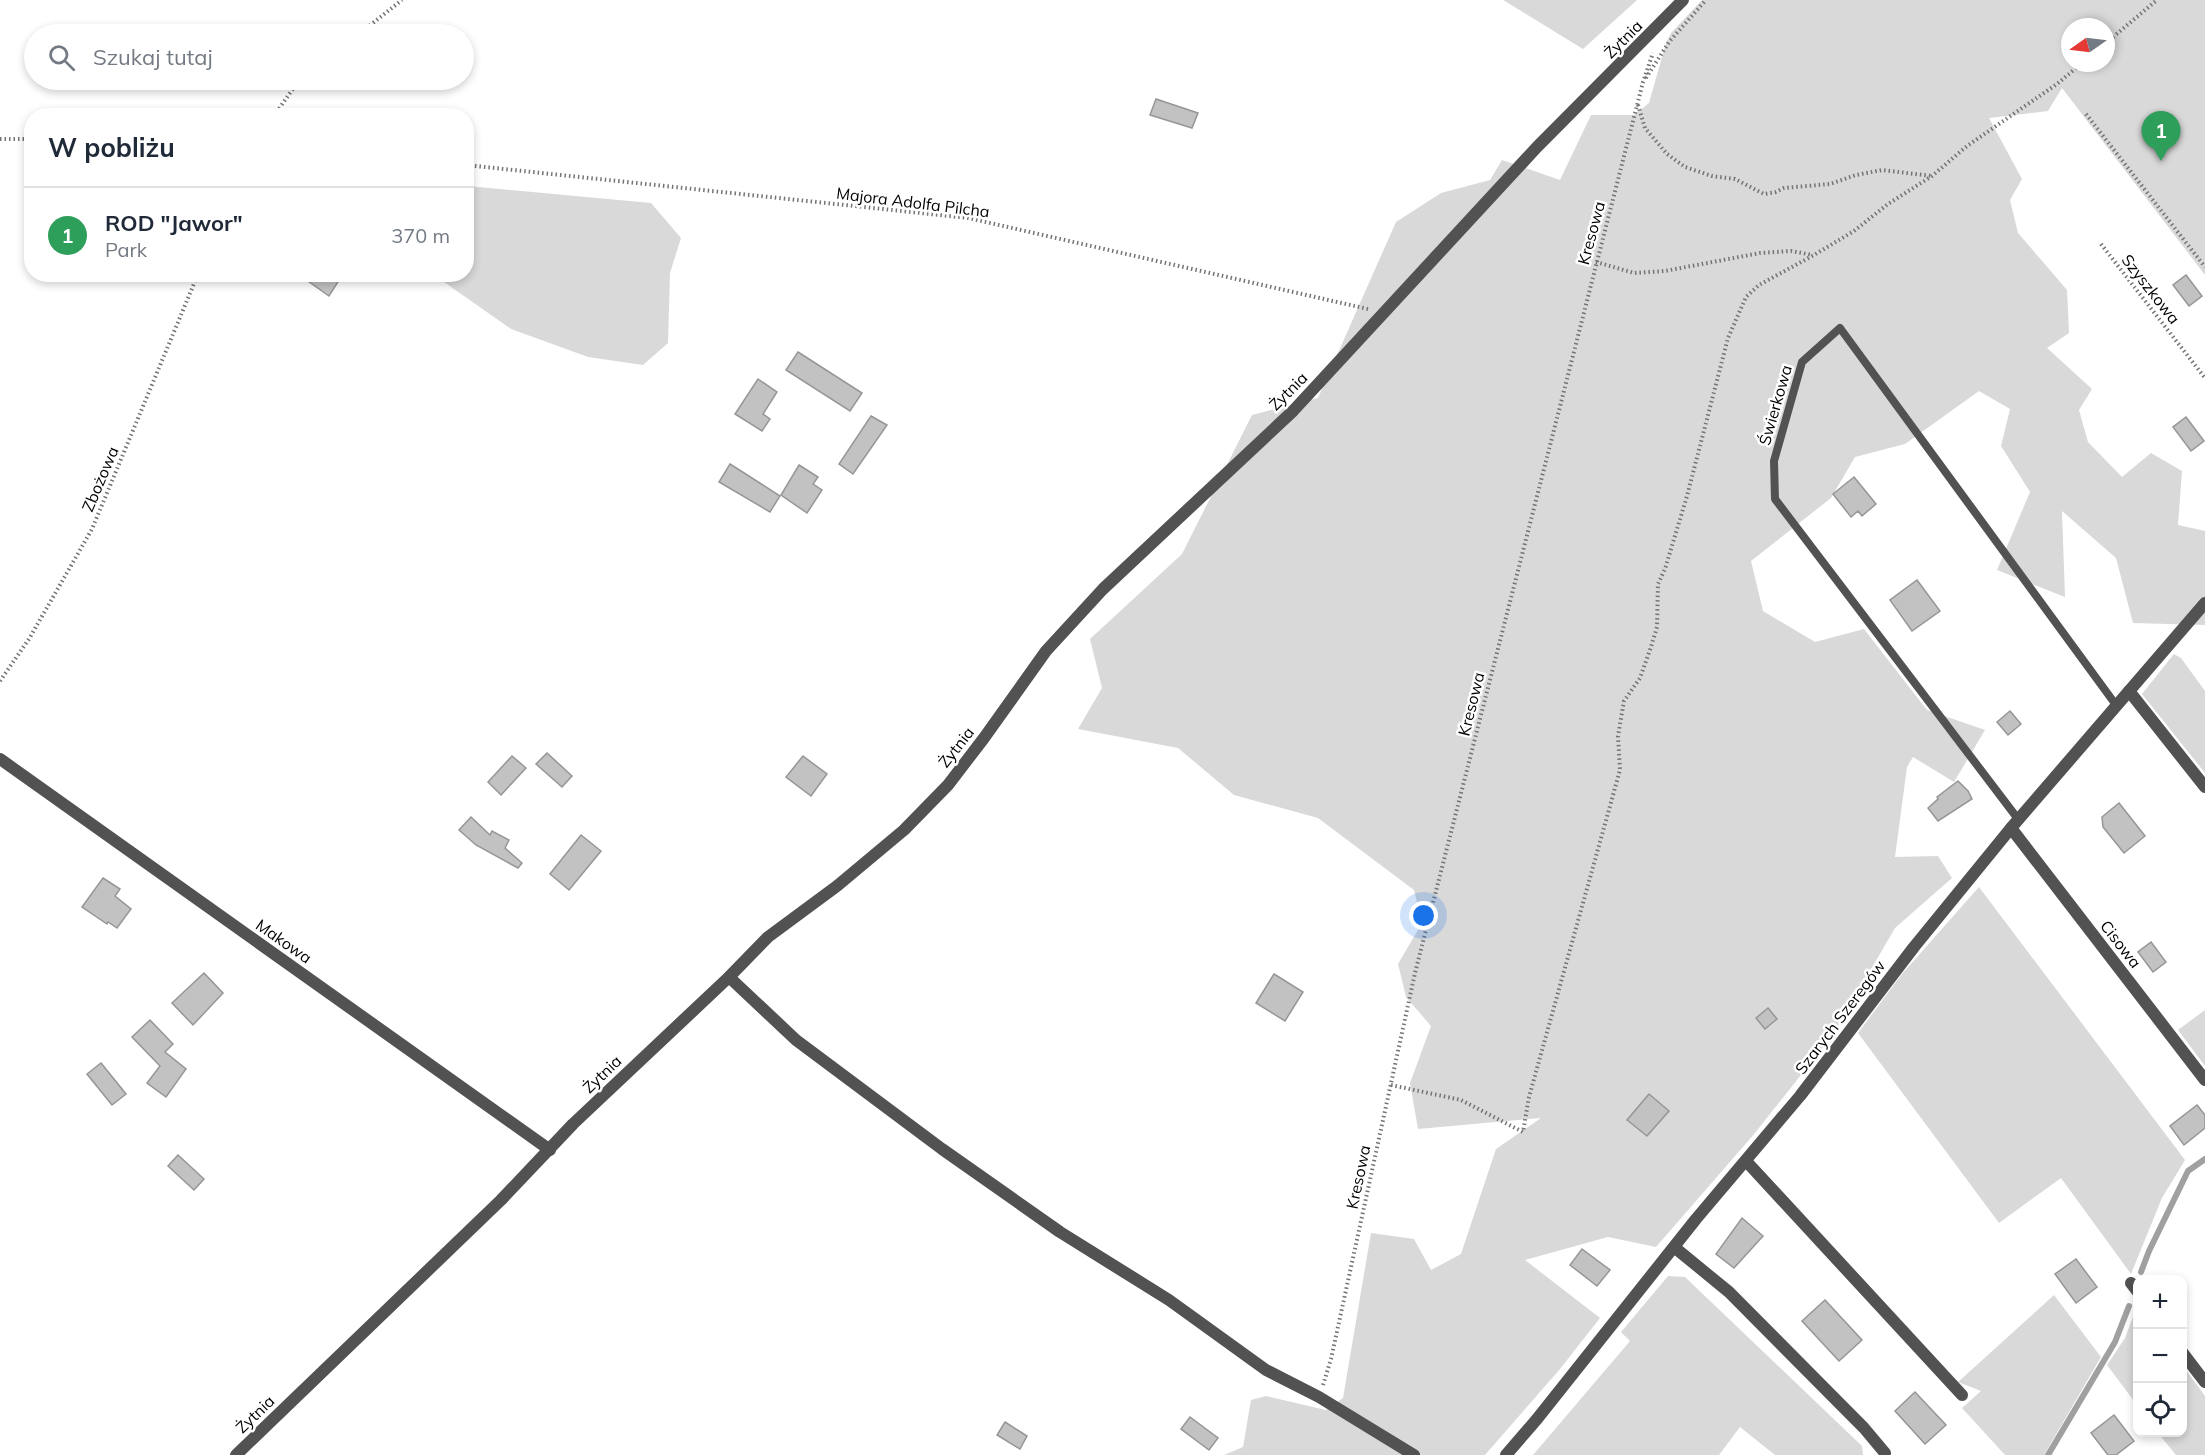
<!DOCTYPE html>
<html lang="pl">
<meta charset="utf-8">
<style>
:root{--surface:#fff;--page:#f2f2f3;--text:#1f2937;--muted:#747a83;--line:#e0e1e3;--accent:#7c3aed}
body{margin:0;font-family:Mulish,sans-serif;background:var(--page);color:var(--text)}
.controls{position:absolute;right:18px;bottom:18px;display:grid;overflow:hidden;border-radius:12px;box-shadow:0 3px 9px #0003}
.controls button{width:54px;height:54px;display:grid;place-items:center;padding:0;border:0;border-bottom:2px solid var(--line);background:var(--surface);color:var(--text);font:30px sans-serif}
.compass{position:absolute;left:2061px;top:18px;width:54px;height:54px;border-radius:50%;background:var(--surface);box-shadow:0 3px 9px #0003;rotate:256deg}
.you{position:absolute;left:1424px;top:916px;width:21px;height:21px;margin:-15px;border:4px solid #fff;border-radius:50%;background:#1a73e8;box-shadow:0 0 0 9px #1a73e833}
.badge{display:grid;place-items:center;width:39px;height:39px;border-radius:50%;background:var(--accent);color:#fff;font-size:20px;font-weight:700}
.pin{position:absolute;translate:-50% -50px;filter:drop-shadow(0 2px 3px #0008)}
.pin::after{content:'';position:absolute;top:32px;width:21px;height:18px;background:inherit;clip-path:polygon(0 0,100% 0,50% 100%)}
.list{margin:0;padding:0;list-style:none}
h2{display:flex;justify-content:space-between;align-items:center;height:78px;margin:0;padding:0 24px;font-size:26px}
h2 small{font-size:20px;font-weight:400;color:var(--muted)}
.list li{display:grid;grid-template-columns:39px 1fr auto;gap:18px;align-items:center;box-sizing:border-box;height:96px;padding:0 24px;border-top:2px solid var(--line)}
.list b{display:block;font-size:22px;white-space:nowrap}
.list p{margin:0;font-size:20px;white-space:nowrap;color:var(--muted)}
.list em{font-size:20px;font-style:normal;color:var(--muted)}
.icon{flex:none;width:33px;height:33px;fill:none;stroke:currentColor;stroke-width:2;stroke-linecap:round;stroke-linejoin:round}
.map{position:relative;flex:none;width:2205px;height:1455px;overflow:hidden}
.search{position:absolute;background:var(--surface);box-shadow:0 3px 9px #0003;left:24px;top:24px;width:450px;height:66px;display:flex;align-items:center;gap:15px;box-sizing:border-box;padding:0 21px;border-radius:33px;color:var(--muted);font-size:22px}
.panel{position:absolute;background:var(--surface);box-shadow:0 3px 9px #0003;left:24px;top:108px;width:450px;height:174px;border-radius:24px}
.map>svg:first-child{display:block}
.green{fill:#d9d9d9;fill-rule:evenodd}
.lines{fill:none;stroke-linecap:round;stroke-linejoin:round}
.stream{stroke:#a0a0a0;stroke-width:6}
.building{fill:#c2c2c2;stroke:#969696;stroke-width:1.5}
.path{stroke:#747474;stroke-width:4;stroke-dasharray:1.5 3;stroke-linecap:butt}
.lane{stroke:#525252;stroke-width:8}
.street{stroke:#525252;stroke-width:12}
.labels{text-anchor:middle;stroke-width:5;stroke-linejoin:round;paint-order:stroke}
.street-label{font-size:16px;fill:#000;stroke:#fff}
</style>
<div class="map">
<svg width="2205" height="1455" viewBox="0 0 2205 1455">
<rect width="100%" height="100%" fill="#fff"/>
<g class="green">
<polygon points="1503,0 1637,0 1583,49"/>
<path d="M1702,0H2205V275L2062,88L2048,111L1989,118L2022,179L2010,200L2018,233L2067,290L2069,333L2047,348L2092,389L2079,410L2088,442L2122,477L2151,453L2182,471L2178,525L2205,531V625L2133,623L2116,558L2062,511L2065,597L1997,570L2030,492L2001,446L2010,409L1979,391L1905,444L1855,457L1831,498L1751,561L1763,611L1815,642L1864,629L1927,710L1985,730L1954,782L1913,757L1907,767L1895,857L1938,856L1952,878L1895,928L1834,1033L1755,1133L1656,1247L1608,1237L1525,1260L1600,1318L1560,1369L1485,1455H1224L1243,1447L1251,1400L1266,1396L1326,1410L1343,1398L1371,1233L1414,1239L1431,1270L1461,1254L1496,1149L1541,1118L1418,1129L1410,1083L1431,1026L1406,997L1398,964L1422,923L1414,890L1318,818L1234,795L1178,748L1078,729L1102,688L1090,639L1182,554L1252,415L1318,398L1396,222L1441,193L1490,180L1502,160L1560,180L1591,115H1634L1649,103L1666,43L1671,33ZM2070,27H2106V63H2070Z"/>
<polygon points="467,186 651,203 681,238 670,273 668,343 643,365 588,357 511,329 434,275 466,274"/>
<polygon points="2174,654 2181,658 2205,691 2205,773 2142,694"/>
<polygon points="1979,887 2185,1160 2162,1198 2131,1274 2061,1178 1999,1223 1858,1033 1902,974"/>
<polygon points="2205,1010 2205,1066 2178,1030"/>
<polygon points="1668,1276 1685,1277 1862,1446 1863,1455 1775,1455 1740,1427 1719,1455 1533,1455 1630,1341 1621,1332"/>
<polygon points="2054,1295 2101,1357 2044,1455 2005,1455 1962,1408 1981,1391 1958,1382"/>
<polygon points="2137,1306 2138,1306 2137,1405 2107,1365 2125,1338"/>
<polygon points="2183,1366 2205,1396 2205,1455 2176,1455 2158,1433 2182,1432"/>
</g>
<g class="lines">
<g class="stream">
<polyline points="2141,1272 2149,1251 2188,1171 2205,1159"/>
<polyline points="2048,1455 2115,1342 2129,1306"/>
</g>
</g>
<g class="building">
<polygon points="1156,99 1198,113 1192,128 1150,115"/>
<polygon points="298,274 343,274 329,296"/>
<polygon points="2186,275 2202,296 2189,306 2173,285"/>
<polygon points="798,352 862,393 850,411 786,370"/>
<polygon points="758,379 777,392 763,414 770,419 762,431 735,414"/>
<polygon points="871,416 887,425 853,474 839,464"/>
<polygon points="2186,417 2204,441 2191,451 2173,427"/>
<polygon points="730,464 780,496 770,512 719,482"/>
<polygon points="799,465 818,477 813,484 822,490 807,513 781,495"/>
<polygon points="1854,477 1876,504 1862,516 1858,511 1851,517 1833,494"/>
<polygon points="1917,580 1940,611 1912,631 1890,600"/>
<polygon points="2010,711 2021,724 2008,735 1997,722"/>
<polygon points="547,753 572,776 562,787 536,764"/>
<polygon points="512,756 526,768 501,795 488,782"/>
<polygon points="803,756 827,774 811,796 786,777"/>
<polygon points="1958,781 1968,791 1972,799 1938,821 1928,808 1938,799 1937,797"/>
<polygon points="2119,803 2145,836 2124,853 2103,827 2102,817"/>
<polygon points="471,817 490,835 492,831 509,840 505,848 522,863 518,868 476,845 459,830"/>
<polygon points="581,835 601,851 569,890 550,874"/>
<polygon points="103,878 120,889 115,896 131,909 117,928 108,922 107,924 82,907"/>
<polygon points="2151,942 2166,962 2153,972 2138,952"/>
<polygon points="204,973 223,993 193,1025 172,1003"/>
<polygon points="1274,974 1303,992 1285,1021 1256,1003"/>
<polygon points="1768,1008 1777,1019 1765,1029 1756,1018"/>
<polygon points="150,1020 173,1044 165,1052 186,1069 166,1097 147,1083 160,1066 132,1037"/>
<polygon points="101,1063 126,1094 112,1105 87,1074"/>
<polygon points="1649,1094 1669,1111 1647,1136 1627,1120"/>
<polygon points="2197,1105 2205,1115 2205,1128 2184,1145 2170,1126"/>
<polygon points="178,1155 204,1179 194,1190 168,1166"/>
<polygon points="1742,1218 1763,1236 1734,1268 1716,1254"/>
<polygon points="1582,1249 1610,1270 1597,1286 1570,1265"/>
<polygon points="2076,1259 2097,1287 2076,1303 2055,1274"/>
<polygon points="1825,1300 1862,1340 1839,1361 1802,1321"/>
<polygon points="1915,1392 1946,1425 1925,1444 1895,1411"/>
<polygon points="2114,1415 2134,1441 2116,1455 2108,1455 2091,1433"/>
<polygon points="1190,1417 1218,1438 1209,1450 1181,1429"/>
<polygon points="1005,1422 1027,1436 1020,1449 997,1435"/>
</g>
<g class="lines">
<g class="path">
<polyline points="359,34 402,0"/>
<polyline points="2106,43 2157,0"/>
<polyline points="1646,78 1669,42 1706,0"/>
<polyline points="1638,105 1645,128 1667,154 1685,167 1712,176 1735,179 1764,194 1776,192 1784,188 1830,184 1856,175 1882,170 1932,176"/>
<polyline points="2086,114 2205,267"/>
<polyline points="274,116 292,90 304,80"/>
<polyline points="0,139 32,139"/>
<polyline points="466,165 968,218 1368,309"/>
<polyline points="2101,244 2205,378"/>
<polyline points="1596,262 1634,273 1665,271 1760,253 1791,251 1813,255"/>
<polyline points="0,681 29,639 92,529 198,274"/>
<polyline points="1391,1085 1461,1100 1523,1132 1529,1097 1620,770 1618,736 1624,701 1640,678 1651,647 1657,627 1658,584 1665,569 1687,496 1728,338 1746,297 1759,285 1814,255 1854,231 1888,204 1932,176 1967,146 2057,84 2082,63"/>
<polyline points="1323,1385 1331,1359 1415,973 1643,82 1653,53"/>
</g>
<polyline class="lane" points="2018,819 1775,499 1774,461 1802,362 1840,328 2116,705"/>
<g class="street">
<polyline points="2129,691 2205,787"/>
<polyline points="0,759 550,1150"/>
<polyline points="2011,828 2205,1080"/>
<polyline points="729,977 796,1040 942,1149 1060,1232 1169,1300 1266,1370 1319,1397 1414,1455"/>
<polyline points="1746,1161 1962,1395"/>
<polyline points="1674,1247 1729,1292 1864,1428 1885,1453"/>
<polyline points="2131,1283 2138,1292"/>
<polyline points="2182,1352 2205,1382"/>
<polyline points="236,1455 501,1200 573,1124 729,977 768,937 837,886 904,830 948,785 984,738 1046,651 1103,589 1293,411 1537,147 1683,0"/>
<polyline points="1506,1455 1537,1419 1696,1219 1800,1096 1914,947 2011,828 2205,603"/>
</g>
</g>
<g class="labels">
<g class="street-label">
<text transform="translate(1623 39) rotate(-45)" y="6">Żytnia</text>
<text transform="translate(913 202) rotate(7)" y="6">Majora Adolfa Pilcha</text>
<text transform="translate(1591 233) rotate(-75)" y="6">Kresowa</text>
<text transform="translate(2151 289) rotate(52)" y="6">Szyszkowa</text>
<text transform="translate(1288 391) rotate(-45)" y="6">Żytnia</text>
<text transform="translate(1775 405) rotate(-74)" y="6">Świerkowa</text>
<text transform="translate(100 479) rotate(-67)" y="6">Zbożowa</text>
<text transform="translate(1471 704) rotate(-76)" y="6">Kresowa</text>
<text transform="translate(956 747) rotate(-52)" y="6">Żytnia</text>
<text transform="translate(284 941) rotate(35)" y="6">Makowa</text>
<text transform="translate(2121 944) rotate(52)" y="6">Cisowa</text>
<text transform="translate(1840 1017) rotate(-53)" y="6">Szarych Szeregów</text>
<text transform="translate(602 1074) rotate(-44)" y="6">Żytnia</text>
<text transform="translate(1358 1177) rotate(-78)" y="6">Kresowa</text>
<text transform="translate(255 1414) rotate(-44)" y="6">Żytnia</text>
</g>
</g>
</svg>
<div class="controls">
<button>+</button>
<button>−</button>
<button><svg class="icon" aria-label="locate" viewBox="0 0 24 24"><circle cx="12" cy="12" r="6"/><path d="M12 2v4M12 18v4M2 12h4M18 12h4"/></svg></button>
</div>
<svg class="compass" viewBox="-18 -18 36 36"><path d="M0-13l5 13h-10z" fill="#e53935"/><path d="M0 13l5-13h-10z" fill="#747a83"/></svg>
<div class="you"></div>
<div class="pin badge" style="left:2161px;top:161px;background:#2e9e5b">1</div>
<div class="search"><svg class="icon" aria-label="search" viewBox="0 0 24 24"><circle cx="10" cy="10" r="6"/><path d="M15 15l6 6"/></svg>Szukaj tutaj</div>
<section class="panel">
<h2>W pobliżu<small></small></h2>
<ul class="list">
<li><span class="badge" style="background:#2e9e5b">1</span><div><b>ROD &quot;Jawor&quot;</b><p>Park</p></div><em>370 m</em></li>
</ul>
</section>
</div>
